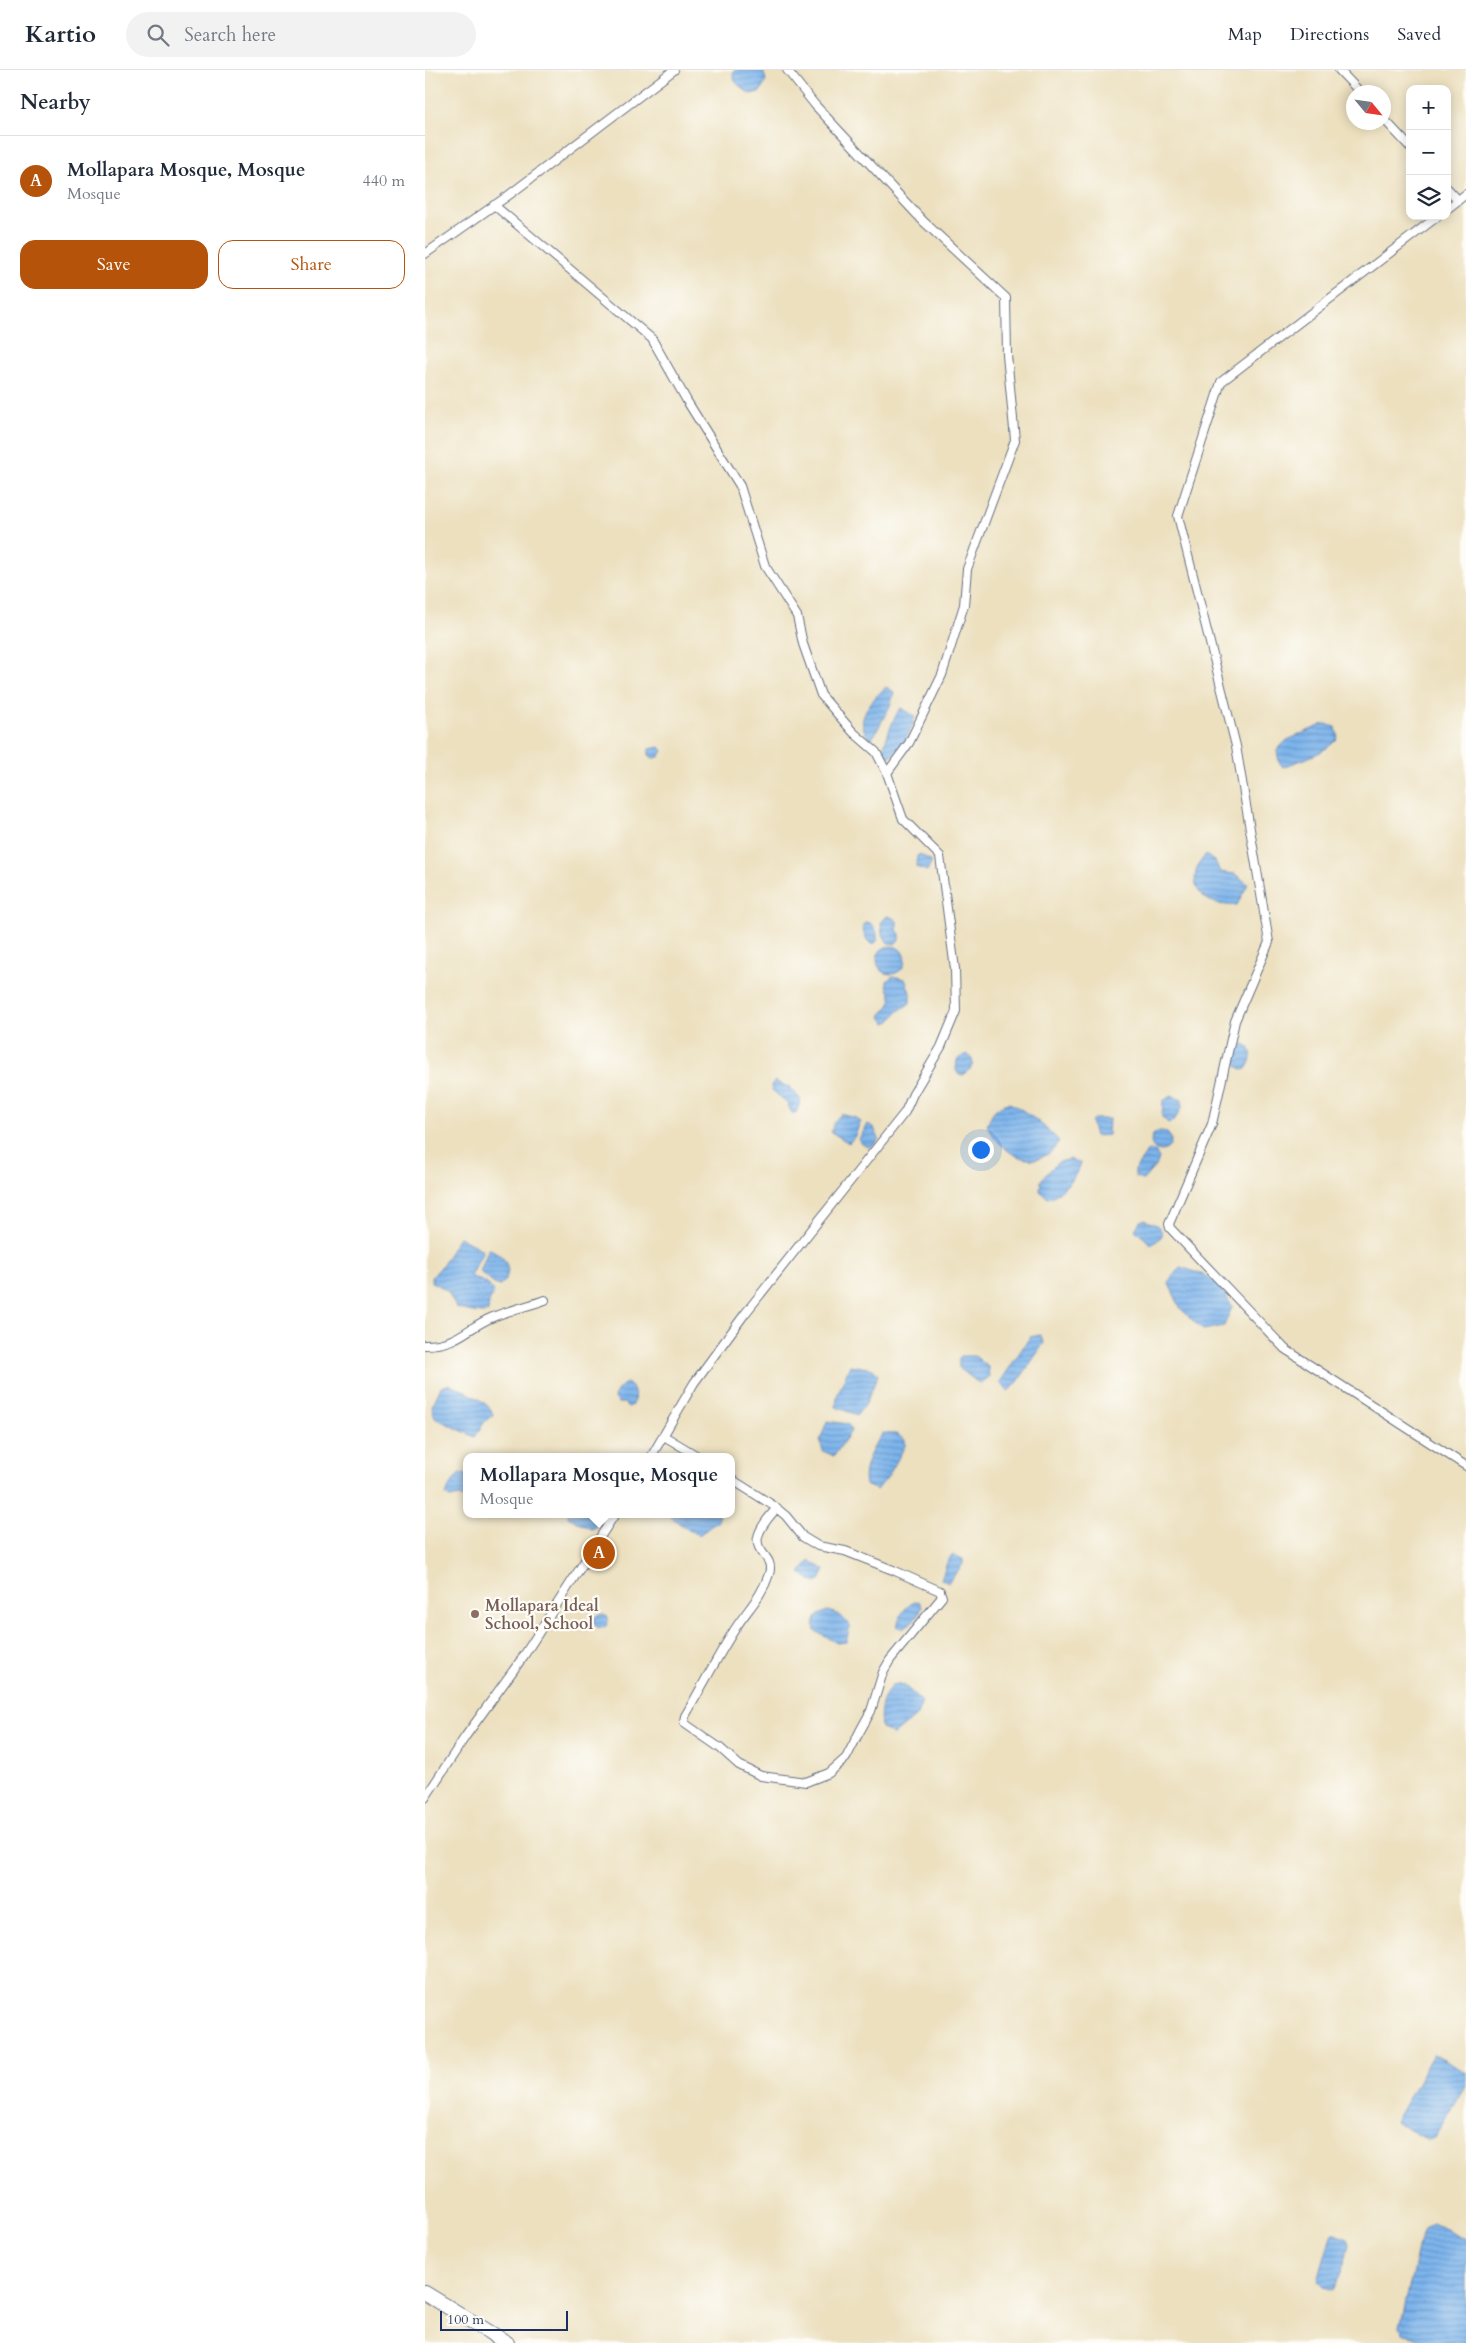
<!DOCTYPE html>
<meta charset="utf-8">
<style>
:root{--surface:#fff;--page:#f2f2f3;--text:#1f2937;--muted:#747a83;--line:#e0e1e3;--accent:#b45309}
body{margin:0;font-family:Cardo,serif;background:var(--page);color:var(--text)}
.controls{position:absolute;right:15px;top:15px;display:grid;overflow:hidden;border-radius:10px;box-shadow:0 2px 12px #0003}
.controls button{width:45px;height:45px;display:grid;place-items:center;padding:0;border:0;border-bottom:1px solid var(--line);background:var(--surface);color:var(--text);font:25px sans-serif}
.compass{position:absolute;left:921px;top:15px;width:45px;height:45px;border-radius:50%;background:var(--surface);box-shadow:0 2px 12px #0003;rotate:119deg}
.scale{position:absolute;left:15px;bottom:12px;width:128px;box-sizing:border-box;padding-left:5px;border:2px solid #1b2f5e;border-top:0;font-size:14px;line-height:18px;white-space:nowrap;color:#1b2f5e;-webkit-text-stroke:4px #fdfcf7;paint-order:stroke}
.you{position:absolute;left:555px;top:1079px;width:18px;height:18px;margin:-12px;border:4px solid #fff;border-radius:50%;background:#1a73e8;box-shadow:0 0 0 8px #1a73e833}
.badge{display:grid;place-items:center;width:32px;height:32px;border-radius:50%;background:var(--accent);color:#fff;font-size:16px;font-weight:700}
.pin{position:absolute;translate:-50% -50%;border:2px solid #fff;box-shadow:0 1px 5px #0006}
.popup{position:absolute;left:38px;top:1383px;width:272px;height:65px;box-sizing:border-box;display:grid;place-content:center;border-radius:10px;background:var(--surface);filter:drop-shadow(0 1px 4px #0005);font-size:16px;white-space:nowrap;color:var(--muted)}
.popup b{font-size:19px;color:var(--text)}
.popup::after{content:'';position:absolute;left:50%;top:100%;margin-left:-10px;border:10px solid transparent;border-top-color:var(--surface)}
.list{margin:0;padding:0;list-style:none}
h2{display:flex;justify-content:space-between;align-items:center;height:65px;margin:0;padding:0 20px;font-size:21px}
h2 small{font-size:16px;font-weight:400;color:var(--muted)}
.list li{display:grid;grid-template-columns:32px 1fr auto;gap:15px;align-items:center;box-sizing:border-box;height:90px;padding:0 20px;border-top:1px solid var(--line)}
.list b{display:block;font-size:19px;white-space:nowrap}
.list p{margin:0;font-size:16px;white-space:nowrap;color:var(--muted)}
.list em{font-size:16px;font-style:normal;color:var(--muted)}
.actions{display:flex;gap:10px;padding:15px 20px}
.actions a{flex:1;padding:11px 0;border:1px solid var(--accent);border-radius:15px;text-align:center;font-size:18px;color:var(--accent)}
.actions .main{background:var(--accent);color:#fff}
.icon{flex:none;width:28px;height:28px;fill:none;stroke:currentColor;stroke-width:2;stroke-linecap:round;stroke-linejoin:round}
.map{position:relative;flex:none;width:1041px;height:2273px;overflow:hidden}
header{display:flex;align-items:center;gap:30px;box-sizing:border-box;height:70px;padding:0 25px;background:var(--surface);border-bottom:1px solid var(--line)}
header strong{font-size:24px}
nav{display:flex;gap:28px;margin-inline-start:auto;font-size:18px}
.search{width:350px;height:45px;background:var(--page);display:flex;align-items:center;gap:12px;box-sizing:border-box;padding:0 18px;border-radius:28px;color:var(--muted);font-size:19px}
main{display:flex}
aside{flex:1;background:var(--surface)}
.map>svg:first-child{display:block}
.water{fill:url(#water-rules);stroke:#4c72a5}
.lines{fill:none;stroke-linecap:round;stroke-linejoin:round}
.street-casing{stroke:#646d80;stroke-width:10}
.highway-casing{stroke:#646d80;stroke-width:16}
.street{stroke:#fff;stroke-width:8}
.highway{stroke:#fff;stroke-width:14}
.education-dot{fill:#8d6e63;stroke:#fdfcf7;stroke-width:2}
.labels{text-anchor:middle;stroke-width:4.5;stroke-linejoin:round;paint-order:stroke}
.education-label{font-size:16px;font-weight:bold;fill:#785e54;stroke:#fdfcf7;text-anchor:start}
</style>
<header>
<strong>Kartio</strong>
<div class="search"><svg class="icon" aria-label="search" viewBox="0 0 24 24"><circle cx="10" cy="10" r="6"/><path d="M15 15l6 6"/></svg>Search here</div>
<nav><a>Map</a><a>Directions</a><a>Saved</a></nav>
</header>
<main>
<aside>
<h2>Nearby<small></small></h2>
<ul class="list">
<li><span class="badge">A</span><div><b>Mollapara Mosque, Mosque</b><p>Mosque</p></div><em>440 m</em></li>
</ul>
<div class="actions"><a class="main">Save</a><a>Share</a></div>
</aside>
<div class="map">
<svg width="1041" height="2273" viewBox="0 0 1041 2273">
<defs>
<pattern id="water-rules" width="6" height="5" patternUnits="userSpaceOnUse" patternTransform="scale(1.25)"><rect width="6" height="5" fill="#7cb4ec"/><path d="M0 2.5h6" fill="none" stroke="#6593c2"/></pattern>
</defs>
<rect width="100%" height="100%" fill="#fdfcf7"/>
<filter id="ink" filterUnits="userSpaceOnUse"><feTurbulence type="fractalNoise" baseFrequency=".02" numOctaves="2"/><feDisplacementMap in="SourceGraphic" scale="10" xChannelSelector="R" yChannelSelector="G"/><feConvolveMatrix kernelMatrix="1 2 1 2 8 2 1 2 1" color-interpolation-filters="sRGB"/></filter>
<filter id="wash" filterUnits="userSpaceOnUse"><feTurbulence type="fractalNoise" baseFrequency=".0096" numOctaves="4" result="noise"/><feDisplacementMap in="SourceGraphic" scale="20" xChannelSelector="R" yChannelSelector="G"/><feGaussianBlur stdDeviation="1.12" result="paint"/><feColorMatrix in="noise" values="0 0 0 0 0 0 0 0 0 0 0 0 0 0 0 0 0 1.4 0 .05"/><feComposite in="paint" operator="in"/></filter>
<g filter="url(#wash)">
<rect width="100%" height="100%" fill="#ece0bf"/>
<g class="water">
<path d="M309,0H338L341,10L335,22L325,24C317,17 305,12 309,0Z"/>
<path d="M461,617L469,622L466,634L449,666L445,669C427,649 446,631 461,617Z"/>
<path d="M476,638L490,646C486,662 477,680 462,688L458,681C459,673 470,643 476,638Z"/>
<path d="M899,654L911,657L913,668C898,685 878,689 858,697L854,692L852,680L862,670Z"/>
<polygon points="235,677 238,681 234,687 228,688 224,685 224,679"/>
<polygon points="495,784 506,791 506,794 502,801 491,797 492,786"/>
<path d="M780,785L790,791L795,802L810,804L823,814L812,835C789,837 763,826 772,798C773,794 778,789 780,785Z"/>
<polygon points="462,846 468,848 472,851 472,860 475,864 475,869 470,874 463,873 457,863 456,853"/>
<path d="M440,852C450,853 453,862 452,871L448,875C441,872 439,863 437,857Z"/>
<circle cx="466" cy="890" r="14"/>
<path d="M468,906L480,909L485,922V933L472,942L466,951L461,953L455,946C458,941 464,937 466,932C468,925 461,918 462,911Z"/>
<path d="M819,974C830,979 827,992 820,1000C808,997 808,988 812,977Z"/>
<path d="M542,984C552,991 547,1000 538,1005H534L531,1000L532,990Z"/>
<polygon points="350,1011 365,1018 376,1030 371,1043 367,1043 362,1033 347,1020 346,1015"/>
<polygon points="746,1026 757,1030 757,1037 749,1051 743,1053 737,1047 738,1031"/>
<path d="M584,1033C595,1036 629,1063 634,1072C612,1106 576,1084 562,1055C567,1042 570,1036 584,1033Z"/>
<polygon points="416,1044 431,1048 435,1052 430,1066 424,1073 406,1062 410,1051"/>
<polygon points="669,1049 684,1049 683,1065 670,1066 666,1051"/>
<polygon points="443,1054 449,1058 454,1069 450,1074 443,1077 435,1073 434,1069"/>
<circle cx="736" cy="1071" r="10"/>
<polygon points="723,1080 730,1081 734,1088 732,1094 718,1110 710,1107 710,1100"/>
<path d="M644,1089L656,1093C652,1106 636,1124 623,1128L615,1121L616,1110L632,1093Z"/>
<path d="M719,1150C729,1154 737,1155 737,1166L727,1175L710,1160L715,1151Z"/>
<path d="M34,1167L56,1179L57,1183L45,1206L61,1213L69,1222L64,1232L63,1242C56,1245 38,1240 31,1237L23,1221L7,1212V1207L16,1197Z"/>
<path d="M65,1179C81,1186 90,1202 75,1216L69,1214L55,1202L63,1180Z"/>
<path d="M755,1197C785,1206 792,1208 807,1237L799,1256L778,1260L756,1239L743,1212Z"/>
<polygon points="615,1265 619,1273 592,1313 583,1321 575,1312 605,1267"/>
<polygon points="536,1286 550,1286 563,1297 564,1307 555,1314 534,1298 534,1289"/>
<polygon points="425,1295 448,1299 453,1305 441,1333 432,1345 411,1337 412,1326"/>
<path d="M202,1313C210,1317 211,1327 208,1335L203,1337L199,1333H194L189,1328C190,1322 196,1315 202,1313Z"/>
<path d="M25,1314C37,1320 65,1331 68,1345L60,1351L50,1367L10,1348L7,1336L16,1317Z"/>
<polygon points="402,1351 423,1354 426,1361 409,1386 398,1381 395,1371"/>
<path d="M458,1363L471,1364L480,1370V1376L464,1405L452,1420L440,1415C436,1398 448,1377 458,1363Z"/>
<polygon points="35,1403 41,1405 41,1429 34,1426 25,1428 21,1425 24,1417"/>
<polygon points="143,1444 173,1444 175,1448 172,1456 167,1459 143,1447"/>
<polygon points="242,1444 294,1444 293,1451 274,1465 262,1459"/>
<polygon points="527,1485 538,1489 538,1494 523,1513 516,1509 523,1490"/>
<polygon points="385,1491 400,1500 395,1510 391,1513 375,1503"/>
<path d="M494,1531L497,1537C492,1548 488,1553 477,1558L472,1556C475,1545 481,1533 494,1531Z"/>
<path d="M403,1541L415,1545L425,1556L421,1572L412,1573L390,1561C387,1549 393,1544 403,1541Z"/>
<circle cx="176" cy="1551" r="7"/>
<path d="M468,1614L480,1616L497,1632L492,1645L468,1665L456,1658C454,1640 456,1629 468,1614Z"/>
<polygon points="1008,1984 1041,2002 1041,2014 1009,2068 1003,2070 970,2052"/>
<polygon points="1008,2153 1041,2169 1041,2273 1001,2273 978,2263 975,2257 995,2170 999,2160"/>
<polygon points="907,2163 923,2169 925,2174 914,2208 908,2220 900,2217 893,2210"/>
</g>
</g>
<g filter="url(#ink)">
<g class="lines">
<g class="street-casing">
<g id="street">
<polyline points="914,0 935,22"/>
<polyline points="958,48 985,77"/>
<polyline points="1022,118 1033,130"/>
<polyline points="69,135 227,269 262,331 315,416 340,496 372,546 378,574 396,625 428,662 451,682 462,703"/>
<polyline points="1022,139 1041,124"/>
<polyline points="1013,146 796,312 753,446 811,676 844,872 810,951 787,1054 744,1154 745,1158 860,1279 1041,1396"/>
<polyline points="0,184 84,125 249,0"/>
<path d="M0,1275C33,1275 41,1258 68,1247C85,1240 103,1236 120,1230"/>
<polyline points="239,1366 274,1387"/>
<polyline points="226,1387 269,1313 319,1245 480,1042 488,1024 516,977 531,941 530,899 515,786 478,749 462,703 484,673 517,605 539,535 542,499 590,370 582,285 581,228 498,151 390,35 362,0"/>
<path d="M306,1409L349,1436L361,1446L378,1467L393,1476L420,1481L468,1500L515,1521L517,1527L465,1590L458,1602L446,1641L435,1661L421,1688L404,1703L381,1712L336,1706L314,1695L295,1678L259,1653L260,1646C277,1617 292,1587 310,1559C321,1541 337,1527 344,1504C352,1479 309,1484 352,1438"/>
<polyline points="0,1728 40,1667 98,1587 190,1444"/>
</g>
</g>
<g class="highway-casing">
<polyline id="highway" points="0,2223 82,2273"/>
</g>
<use href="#street" class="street"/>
<use href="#highway" class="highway"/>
</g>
</g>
<circle class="education-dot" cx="50" cy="1544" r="5"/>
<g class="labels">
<g class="education-label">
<text x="60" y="1541">Mollapara Ideal<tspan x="60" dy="18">School, School</tspan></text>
</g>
</g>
</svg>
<div class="controls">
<button>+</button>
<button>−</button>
<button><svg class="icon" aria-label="layers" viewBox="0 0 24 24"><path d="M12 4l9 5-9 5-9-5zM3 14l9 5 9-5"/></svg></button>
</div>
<svg class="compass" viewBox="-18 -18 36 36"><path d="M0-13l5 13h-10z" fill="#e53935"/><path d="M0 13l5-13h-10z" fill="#747a83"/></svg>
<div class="scale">100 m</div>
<div class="you"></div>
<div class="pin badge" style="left:174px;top:1483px">A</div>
<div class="popup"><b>Mollapara Mosque, Mosque</b>Mosque</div>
</div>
</main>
